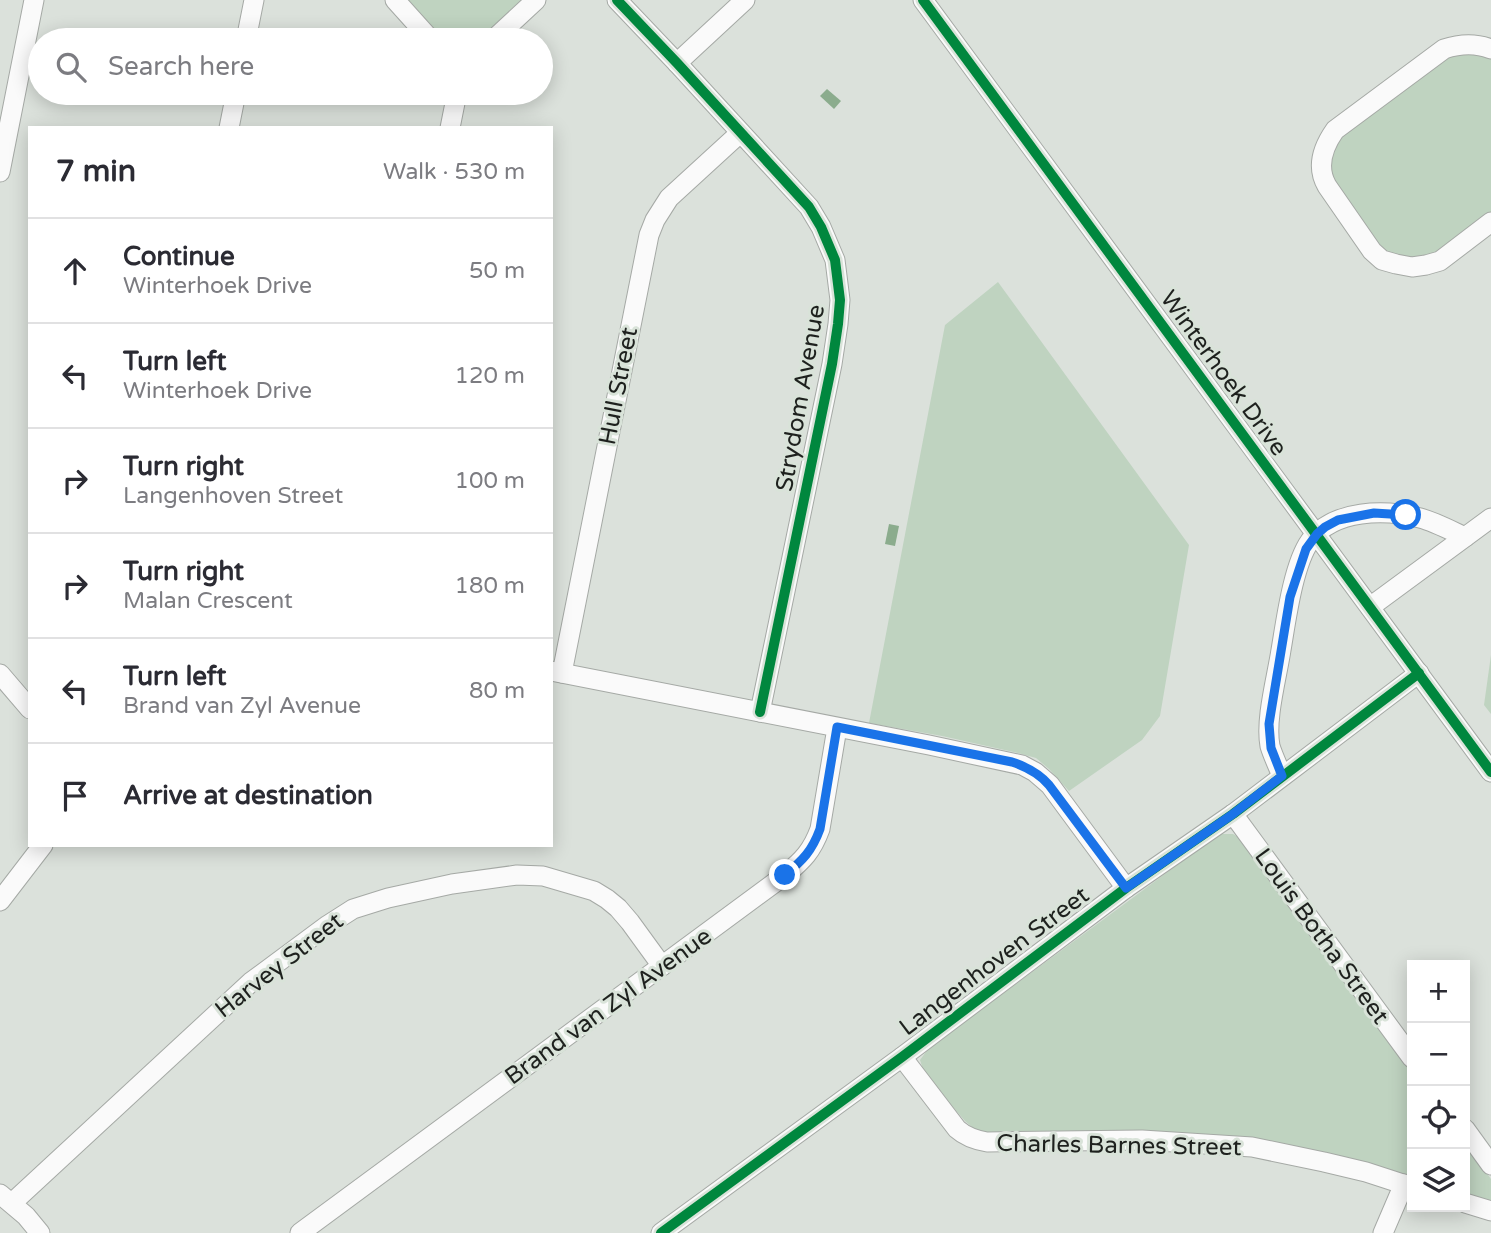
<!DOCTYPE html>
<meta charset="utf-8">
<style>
:root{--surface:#fff;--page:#f7f7f7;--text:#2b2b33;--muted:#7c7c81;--line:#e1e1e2}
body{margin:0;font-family:"Varela Round",sans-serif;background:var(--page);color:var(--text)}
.controls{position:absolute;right:21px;bottom:21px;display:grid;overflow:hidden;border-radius:0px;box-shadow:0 4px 18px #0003}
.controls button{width:63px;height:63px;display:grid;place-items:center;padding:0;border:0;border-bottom:2px solid var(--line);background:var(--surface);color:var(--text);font:35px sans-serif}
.stop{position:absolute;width:21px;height:21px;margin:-16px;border:5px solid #1a73e8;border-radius:50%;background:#fff}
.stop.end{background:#1a73e8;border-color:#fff;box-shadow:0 2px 7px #0008}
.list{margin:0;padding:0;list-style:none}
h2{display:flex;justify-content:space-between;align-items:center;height:91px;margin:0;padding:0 28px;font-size:30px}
h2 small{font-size:23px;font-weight:400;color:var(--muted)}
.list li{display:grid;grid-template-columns:46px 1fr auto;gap:21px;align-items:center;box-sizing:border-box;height:105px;padding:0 28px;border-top:2px solid var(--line)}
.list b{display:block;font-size:26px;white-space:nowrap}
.list p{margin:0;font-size:23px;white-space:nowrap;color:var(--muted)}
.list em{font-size:23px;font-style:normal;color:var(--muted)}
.icon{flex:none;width:38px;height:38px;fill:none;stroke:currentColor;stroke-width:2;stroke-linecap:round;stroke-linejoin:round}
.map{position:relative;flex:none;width:1491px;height:1233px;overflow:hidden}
.search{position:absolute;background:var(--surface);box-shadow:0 4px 18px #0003;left:28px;top:28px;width:525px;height:77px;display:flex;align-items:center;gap:18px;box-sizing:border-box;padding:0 24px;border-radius:38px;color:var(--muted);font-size:26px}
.panel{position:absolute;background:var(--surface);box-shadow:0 4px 18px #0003;left:28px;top:126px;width:525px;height:721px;border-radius:0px}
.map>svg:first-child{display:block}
.green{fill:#bfd3c0}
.water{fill:#8bac8d}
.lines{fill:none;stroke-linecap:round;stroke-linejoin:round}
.minor-casing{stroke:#a5a9a5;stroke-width:21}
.minor{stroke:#fafafa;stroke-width:19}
.cycleway-casing{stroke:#d9e3d9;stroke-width:15}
.cycleway{stroke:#00873e;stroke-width:10}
.route{stroke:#1a73e8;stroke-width:9}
.labels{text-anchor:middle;stroke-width:6;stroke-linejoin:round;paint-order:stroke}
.street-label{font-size:24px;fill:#1e211e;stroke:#d9e3d9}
</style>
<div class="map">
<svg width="1491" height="1233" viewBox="0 0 1491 1233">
<rect width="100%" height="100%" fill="#dbe1db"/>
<g class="green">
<polygon points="407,0 524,0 481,40 445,40"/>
<polygon points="1448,45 1491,48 1491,221 1424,267 1382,260 1322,177 1335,130"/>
<polygon points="998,282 1189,545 1160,716 1142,740 1069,791 1049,769 1036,758 1018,753 942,736 869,723 945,325"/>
<polygon points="1491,655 1491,714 1484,705"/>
<polygon points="1219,834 1233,834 1243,840 1412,1071 1412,1178 1375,1165 979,1133 965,1121 925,1075 920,1060 928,1049"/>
<polygon points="1465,1143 1491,1179 1491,1204 1465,1196"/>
</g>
<g class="water">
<polygon points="827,89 841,101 834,109 820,96"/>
<polygon points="889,524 899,526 895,546 885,544"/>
</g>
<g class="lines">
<g class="minor-casing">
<g id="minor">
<polyline points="395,0 431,40"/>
<polyline points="617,0 677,63 809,207 821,227 835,260 840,300 838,324 832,364 760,712"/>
<polyline points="923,0 1491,772"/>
<polyline points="246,40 254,0"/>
<polyline points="493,40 536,0"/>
<path d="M1491,49C1476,43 1459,44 1444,49L1335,130C1323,147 1316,167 1327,186L1372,251L1382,260L1396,264L1412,267L1426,265L1440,261L1491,222"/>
<polyline points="677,63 745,0"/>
<polyline points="229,128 236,93"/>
<polyline points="450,128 457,93"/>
<polyline points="0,172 34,0"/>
<polyline points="1370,607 1491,518"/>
<polyline points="551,671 929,745 1022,765 1035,772 1050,785 1126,888"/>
<polyline points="562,673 649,235 655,220 669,198 740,133"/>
<polyline points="0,674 30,709"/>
<path d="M1282,776C1278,766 1273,756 1270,746C1265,719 1277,677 1281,650C1286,621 1293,565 1310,541C1334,509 1385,509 1420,518C1435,522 1450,530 1465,537"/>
<polyline points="1233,814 1412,1058"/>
<polyline points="0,901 43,845"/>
<path d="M902,1057L957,1129C966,1137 975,1140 987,1142L1142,1140L1252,1147L1324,1162L1366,1172L1412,1187"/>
<polyline points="1465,1129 1491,1165"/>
<polyline points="0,1194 26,1216 40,1233"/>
<polyline points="12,1203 251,982 328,925 353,909 388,898 452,884 517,875 543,876 594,891 607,899 618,908 630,922 662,966"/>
<polyline points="1465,1203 1491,1211"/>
<path d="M300,1233L785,875C803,860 812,851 820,829L837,728"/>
<polyline points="661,1233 902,1057 1126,888 1233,814 1419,673"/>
<polyline points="1383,1233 1404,1184"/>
</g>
</g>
<use href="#minor" class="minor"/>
<g class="cycleway-casing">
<g id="cycleway">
<polyline points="617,0 677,63 809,207 821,227 835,260 840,300 838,324 832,364 760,712"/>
<polyline points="923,0 1491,772"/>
<polyline points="661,1233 902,1057 1126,888 1233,814 1419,673"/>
</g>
</g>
<use href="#cycleway" class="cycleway"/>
</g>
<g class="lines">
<path class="route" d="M785,875C803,860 812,851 820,829L837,727L1012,762C1027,767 1039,773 1049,785L1126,888L1233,814L1282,776L1271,748L1269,724L1290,597L1306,549L1317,534L1325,527L1338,520L1374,513L1406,515"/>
</g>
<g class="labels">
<g class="street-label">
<text transform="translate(1224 373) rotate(54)" y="8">Winterhoek Drive</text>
<text transform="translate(618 386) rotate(-79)" y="8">Hull Street</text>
<text transform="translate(800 398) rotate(-80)" y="8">Strydom Avenue</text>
<text transform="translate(1322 936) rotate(54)" y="8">Louis Botha Street</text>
<text transform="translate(994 961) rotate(-37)" y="8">Langenhoven Street</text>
<text transform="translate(279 965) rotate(-38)" y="8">Harvey Street</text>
<text transform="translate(608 1006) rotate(-36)" y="8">Brand van Zyl Avenue</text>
<text transform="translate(1119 1145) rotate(1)" y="8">Charles Barnes Street</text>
</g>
</g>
</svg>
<div class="controls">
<button>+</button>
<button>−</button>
<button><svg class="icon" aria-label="locate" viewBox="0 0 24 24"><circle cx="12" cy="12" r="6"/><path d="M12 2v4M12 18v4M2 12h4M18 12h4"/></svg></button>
<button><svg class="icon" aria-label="layers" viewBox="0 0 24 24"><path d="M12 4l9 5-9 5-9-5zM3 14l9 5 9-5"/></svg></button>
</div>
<div class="stop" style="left:1406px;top:515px"></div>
<div class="stop end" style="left:785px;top:875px"></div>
<div class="search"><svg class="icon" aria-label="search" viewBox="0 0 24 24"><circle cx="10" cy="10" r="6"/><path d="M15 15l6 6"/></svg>Search here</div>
<section class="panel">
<h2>7 min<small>Walk · 530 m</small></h2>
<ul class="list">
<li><svg class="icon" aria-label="ahead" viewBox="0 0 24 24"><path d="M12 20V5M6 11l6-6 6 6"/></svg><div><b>Continue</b><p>Winterhoek Drive</p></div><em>50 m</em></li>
<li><svg class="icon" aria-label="left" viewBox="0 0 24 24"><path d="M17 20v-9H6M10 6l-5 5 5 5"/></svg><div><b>Turn left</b><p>Winterhoek Drive</p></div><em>120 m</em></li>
<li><svg class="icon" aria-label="right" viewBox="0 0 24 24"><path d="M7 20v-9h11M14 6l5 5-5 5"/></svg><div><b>Turn right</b><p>Langenhoven Street</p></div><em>100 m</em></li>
<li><svg class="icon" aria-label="right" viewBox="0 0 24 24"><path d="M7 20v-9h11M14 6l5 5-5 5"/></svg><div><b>Turn right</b><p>Malan Crescent</p></div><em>180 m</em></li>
<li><svg class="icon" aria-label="left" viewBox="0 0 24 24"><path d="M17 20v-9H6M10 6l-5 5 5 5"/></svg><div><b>Turn left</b><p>Brand van Zyl Avenue</p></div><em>80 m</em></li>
<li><svg class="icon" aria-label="arrive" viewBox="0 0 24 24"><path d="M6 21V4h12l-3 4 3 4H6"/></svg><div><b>Arrive at destination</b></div></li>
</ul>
</section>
</div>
